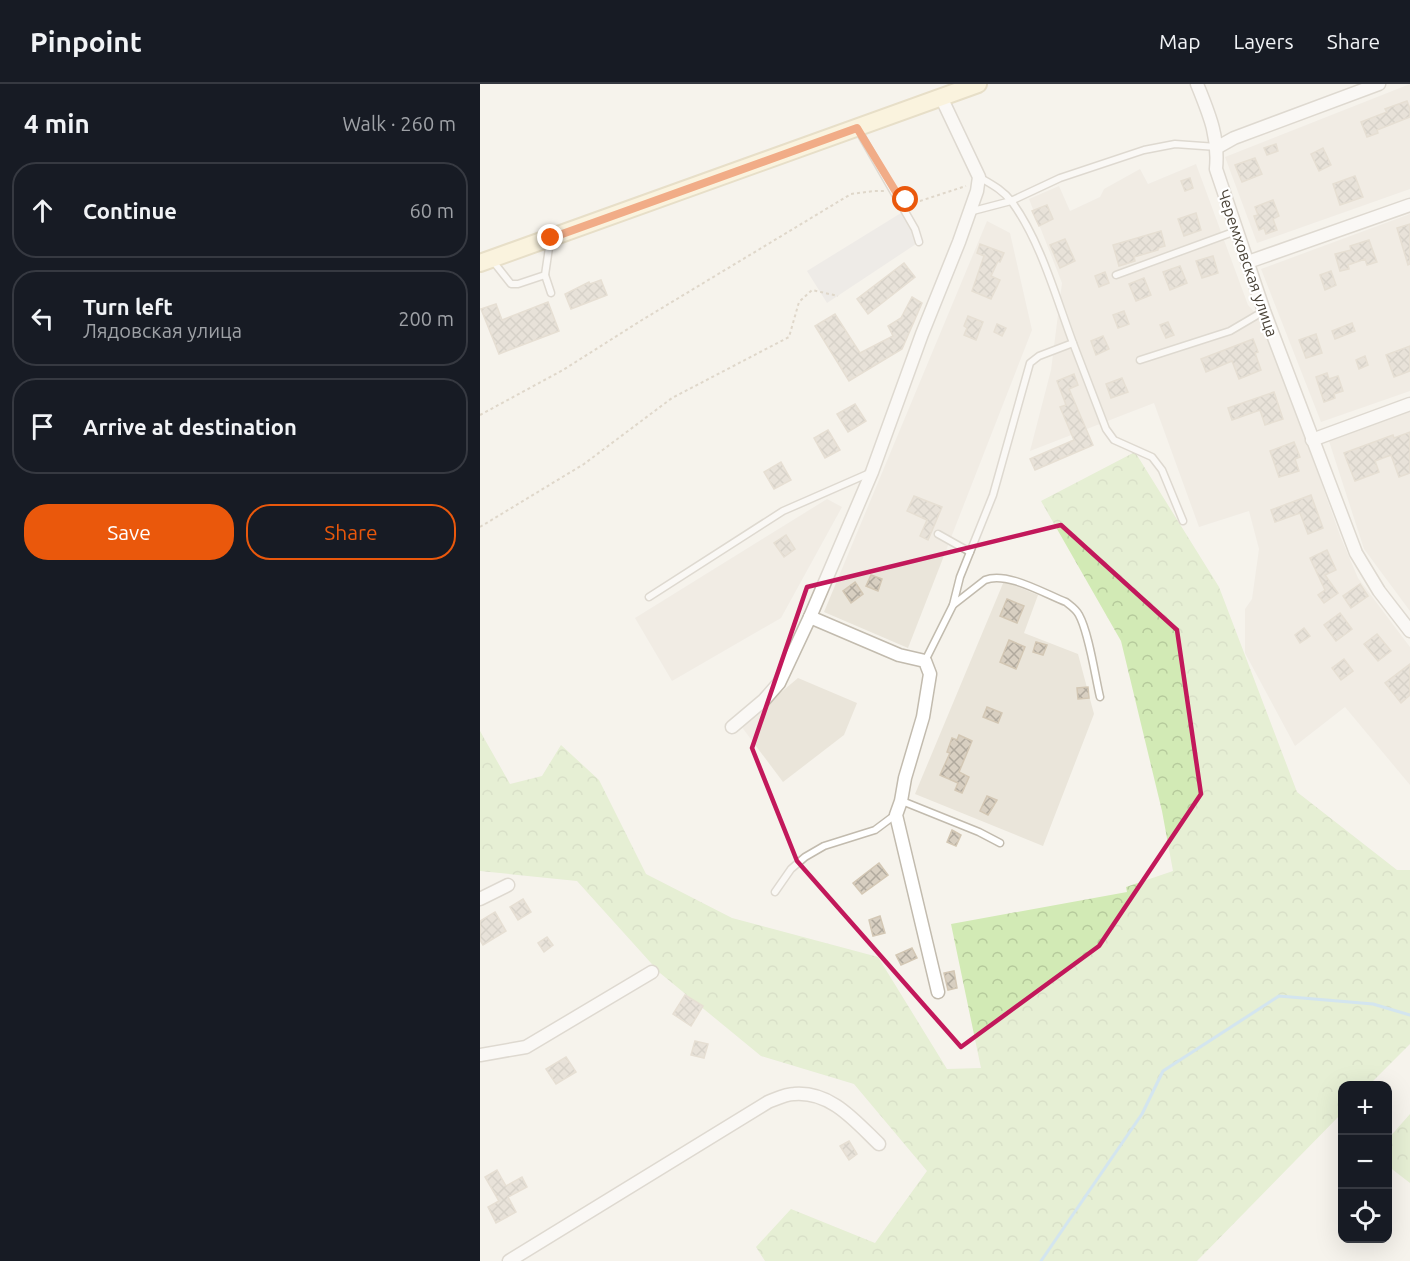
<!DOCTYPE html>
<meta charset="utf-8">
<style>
:root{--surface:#171b24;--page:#242831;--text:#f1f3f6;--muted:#9ea1a6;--line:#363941;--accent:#ea580c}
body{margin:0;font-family:Ubuntu,sans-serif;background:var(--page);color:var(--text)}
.controls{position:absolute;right:18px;bottom:18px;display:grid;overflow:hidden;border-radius:12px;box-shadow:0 6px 24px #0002}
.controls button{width:54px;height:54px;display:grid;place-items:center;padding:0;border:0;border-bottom:2px solid var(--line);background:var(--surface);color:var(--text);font:30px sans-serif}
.stop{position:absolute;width:18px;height:18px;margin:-14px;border:4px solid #ea580c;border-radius:50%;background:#fff}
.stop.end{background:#ea580c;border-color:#fff;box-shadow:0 2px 6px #0008}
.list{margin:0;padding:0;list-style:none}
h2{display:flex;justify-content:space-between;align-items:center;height:78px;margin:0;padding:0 24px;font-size:26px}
h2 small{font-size:20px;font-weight:400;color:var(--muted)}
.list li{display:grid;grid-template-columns:39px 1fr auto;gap:18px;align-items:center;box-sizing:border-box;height:96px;margin:0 12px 12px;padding:0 12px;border:2px solid var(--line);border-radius:24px}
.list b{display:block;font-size:22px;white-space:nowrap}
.list p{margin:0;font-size:20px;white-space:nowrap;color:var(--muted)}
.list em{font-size:20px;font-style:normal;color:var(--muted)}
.actions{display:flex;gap:12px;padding:18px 24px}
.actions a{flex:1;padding:14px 0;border:2px solid var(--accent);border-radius:24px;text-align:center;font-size:21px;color:var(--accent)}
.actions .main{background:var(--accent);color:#fff}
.icon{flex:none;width:33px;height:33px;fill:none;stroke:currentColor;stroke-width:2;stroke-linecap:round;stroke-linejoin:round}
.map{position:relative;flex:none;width:930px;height:1177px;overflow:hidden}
header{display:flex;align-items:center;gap:36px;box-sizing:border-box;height:84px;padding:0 30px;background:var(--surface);border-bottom:2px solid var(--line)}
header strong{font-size:28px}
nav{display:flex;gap:33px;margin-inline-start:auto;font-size:21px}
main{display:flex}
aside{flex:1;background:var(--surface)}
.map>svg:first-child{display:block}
.residential{fill:#eae5da}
.forest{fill:url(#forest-crowns)}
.parking{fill:#e5e3e0}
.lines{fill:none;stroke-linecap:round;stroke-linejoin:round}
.stream{stroke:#a9d4f2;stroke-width:3}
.building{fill:url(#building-cross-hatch);stroke:#d3c7b4;stroke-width:1.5}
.lane-casing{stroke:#c2bbae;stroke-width:9}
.street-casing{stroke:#c2bbae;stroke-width:15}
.secondary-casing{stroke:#d6c79b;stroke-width:20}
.path{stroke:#c4b79f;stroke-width:2;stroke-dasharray:3 3;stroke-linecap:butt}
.lane{stroke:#fff;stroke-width:6}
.street{stroke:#fff;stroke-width:12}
.secondary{stroke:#fff3cd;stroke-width:16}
.route{stroke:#ea580c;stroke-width:8}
.marked{fill:none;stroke:#c2185b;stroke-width:4.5;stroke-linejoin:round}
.labels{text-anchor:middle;stroke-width:4.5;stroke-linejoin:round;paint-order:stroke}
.street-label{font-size:16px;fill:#4b4439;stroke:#fff}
</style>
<header>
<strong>Pinpoint</strong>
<nav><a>Map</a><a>Layers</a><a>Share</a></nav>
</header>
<main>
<aside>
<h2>4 min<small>Walk · 260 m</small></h2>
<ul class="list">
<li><svg class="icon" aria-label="ahead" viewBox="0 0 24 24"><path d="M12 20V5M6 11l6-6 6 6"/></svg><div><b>Continue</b></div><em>60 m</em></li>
<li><svg class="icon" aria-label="left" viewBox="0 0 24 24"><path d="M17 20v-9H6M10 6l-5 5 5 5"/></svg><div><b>Turn left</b><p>Лядовская улица</p></div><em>200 m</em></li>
<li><svg class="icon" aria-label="arrive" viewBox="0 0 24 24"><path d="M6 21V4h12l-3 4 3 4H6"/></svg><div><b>Arrive at destination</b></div></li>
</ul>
<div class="actions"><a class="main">Save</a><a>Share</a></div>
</aside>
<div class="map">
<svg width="930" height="1177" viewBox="0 0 930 1177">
<defs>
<pattern id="forest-crowns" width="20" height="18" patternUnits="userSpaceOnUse" patternTransform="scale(1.5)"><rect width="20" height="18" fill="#d2eab5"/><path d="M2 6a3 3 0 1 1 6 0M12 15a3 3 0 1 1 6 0" fill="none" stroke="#b6ca9c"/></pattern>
<pattern id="building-cross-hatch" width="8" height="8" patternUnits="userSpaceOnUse" patternTransform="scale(1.5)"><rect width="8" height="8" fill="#d8cfc1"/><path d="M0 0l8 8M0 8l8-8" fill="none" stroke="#b1aa9e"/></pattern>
</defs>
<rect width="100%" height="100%" fill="#f6f3ec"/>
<g class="residential">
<polygon points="930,0 930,105 777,159 745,73"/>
<polygon points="716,80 768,221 784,239 861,454 878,494 930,563 930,701 865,623 815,662 765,569 765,525 772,515 779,465 769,427 719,443 674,319 550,367 571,286 582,199 549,115 579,102 590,127 620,113 624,105 660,85 668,100"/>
<polygon points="930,130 930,307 841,338 781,185"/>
<polygon points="507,137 530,149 552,246 428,564 344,528"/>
<polygon points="930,327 930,527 884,465 849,357"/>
<polygon points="347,415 362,423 301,534 192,597 155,534"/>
<polygon points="524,497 558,511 544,549 598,570 614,630 563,762 435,710"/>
<polygon points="318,594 377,619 364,651 303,698 261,642"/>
</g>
<g class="forest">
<polygon points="655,368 739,503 817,708 917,786 930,786 930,960 889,1001 862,1002 862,1029 717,1177 285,1177 276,1163 311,1125 395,1159 447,1087 374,1000 281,972 180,889 97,797 0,787 0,647 30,700 62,692 81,661 119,696 166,790 252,834 398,873 467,985 501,984 471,840 647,808 646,803 693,787 682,727 641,557 561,417"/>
<polygon points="930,1030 930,1099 908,1082 908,1055"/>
</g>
<polygon class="parking" points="421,129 439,158 347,219 327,187"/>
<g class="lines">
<polyline class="stream" points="561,1177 662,1030 683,987 799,912 893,920 930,931"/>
</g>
<g class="building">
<polygon points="927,17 930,25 930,33 897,46 898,49 887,53 881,38 907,28 905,25"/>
<polygon points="796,60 798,67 787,71 784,64"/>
<polygon points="843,64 851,81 839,87 831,70"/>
<polygon points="775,74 782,90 762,98 755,81"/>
<polygon points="875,92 883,113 860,121 853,100"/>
<polygon points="710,94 713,104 705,107 701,97"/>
<polygon points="793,116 799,132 793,135 797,146 786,150 784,144 779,146 774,132 778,131 775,123"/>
<polygon points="567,121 573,135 559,142 552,127"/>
<polygon points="716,129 721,146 704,152 698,135"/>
<polygon points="930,140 930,180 928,181 917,144"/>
<polygon points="681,147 685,162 678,164 678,166 654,173 655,177 639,182 633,161"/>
<polygon points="585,155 595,177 580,184 570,161"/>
<polygon points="889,156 897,178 887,181 885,175 868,181 869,185 860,187 855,170 871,166 870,162"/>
<polygon points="500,160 524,169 520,178 518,177 511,192 520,196 511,215 492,207 504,172 497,169"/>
<polygon points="733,172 738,189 722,194 716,177"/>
<polygon points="424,179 435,193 388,230 377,215"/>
<polygon points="700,182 707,199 690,206 683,188"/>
<polygon points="851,187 856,201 845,206 840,191"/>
<polygon points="625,188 629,199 619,203 615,192"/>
<polygon points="664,194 671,211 656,217 649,200"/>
<polygon points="121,196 127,211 91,225 85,210 109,198 110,200"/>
<polygon points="432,213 442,219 422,265 369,297 335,242 355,230 380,269 413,252 408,242 421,234"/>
<polygon points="68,218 79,247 19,270 1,225 16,220 22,236"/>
<polygon points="644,227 649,240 638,244 633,231"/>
<polygon points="488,232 503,238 496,256 484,251 487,244 484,242"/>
<polygon points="688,238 694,251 686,254 680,241"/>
<polygon points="872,239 875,247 855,255 852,247"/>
<polygon points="517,240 526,244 522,252 514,248"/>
<polygon points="836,250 842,269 826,274 819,256"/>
<polygon points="623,252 629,265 616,271 611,257"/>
<polygon points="773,255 778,268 775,269 781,286 759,295 752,277 726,288 721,275"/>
<polygon points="930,262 930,287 914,293 906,271"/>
<polygon points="885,272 888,281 879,285 876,276"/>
<polygon points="847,289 849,295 858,292 863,307 854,310 855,314 844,318 836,293"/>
<polygon points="594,290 598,301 589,305 613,361 555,386 550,375 594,356 580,323 586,321 577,297"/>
<polygon points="642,294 648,308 631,314 626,300"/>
<polygon points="794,308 803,335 785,341 780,326 752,336 748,324"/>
<polygon points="375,320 386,337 368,348 357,330"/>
<polygon points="348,346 360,366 345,374 334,354"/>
<polygon points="930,348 930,389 919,393 911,371 895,377 899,388 875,397 864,369 913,351 914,354"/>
<polygon points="814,358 820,373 815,375 819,387 799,393 790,367"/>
<polygon points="301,378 311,396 294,405 284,388"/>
<polygon points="831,411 843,444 828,450 820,429 795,438 791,426"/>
<polygon points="434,412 462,423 448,456 440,452 447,436 427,427"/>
<polygon points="306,451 315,465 304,473 294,459"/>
<polygon points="847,466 856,486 845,491 858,509 844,519 838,511 845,506 830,474"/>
<polygon points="391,491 402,495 398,507 386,502"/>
<polygon points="375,498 383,510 371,519 363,507"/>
<polygon points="880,500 888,512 871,524 863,512"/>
<polygon points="527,515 544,522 537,539 520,532"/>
<polygon points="860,529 872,545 856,557 844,541"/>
<polygon points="824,544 830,552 820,559 815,551"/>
<polygon points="897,550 911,567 898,577 884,560"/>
<polygon points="529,556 545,563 536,585 520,578"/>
<polygon points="556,558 567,561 563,571 553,568"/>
<polygon points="864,575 873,587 861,596 852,584"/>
<polygon points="930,580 930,611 921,619 905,599"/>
<polygon points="608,603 609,614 598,615 597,604"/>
<polygon points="507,623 522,629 518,639 503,633"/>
<polygon points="479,651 492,657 479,688 489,693 482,709 475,706 478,699 460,691 470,669 467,668 472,654 477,656"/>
<polygon points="507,712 517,716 508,731 500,727"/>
<polygon points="472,746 481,751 476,762 467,758"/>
<polygon points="399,779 408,791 382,810 373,799"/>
<polygon points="43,815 51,828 38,836 30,823"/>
<polygon points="15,828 26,847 3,861 0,856 0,837"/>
<polygon points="400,832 405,849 393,852 389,836"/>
<polygon points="67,853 73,861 64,868 58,859"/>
<polygon points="432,864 437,874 421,881 416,871"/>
<polygon points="474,887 477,904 468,906 464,889"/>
<polygon points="205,911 223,922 211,942 193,930"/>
<polygon points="215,957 228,960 224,974 211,971"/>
<polygon points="86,973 96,988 76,1000 66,985"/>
<polygon points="369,1057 377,1070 369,1076 360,1062"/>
<polygon points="17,1086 26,1102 42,1093 47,1103 28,1113 36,1128 16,1139 8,1123 19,1117 5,1093"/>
</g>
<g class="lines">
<g class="lane-casing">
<g id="lane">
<polyline points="377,44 435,145 439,158"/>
<polyline points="489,128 531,117 580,94 664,66 695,60 737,63"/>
<polyline points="12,176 31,200 38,200 65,191 70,157"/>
<polyline points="65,191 71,209"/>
<polyline points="636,191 756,147"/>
<polyline points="593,259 626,345 634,356 672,373 682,386 703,437"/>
<polyline points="660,276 750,247 784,227"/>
<polyline points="458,450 490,468"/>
<polyline points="169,513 303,427 392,388"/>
<path d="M473,521L480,493L513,411L550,279L559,272L593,259C576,214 561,158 532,118C523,106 511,100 499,93"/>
<path d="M445,577L473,521L505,496C527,487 565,510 586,518C591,522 596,525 599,531C609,549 615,592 620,613"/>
<polyline points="422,717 499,748 520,759"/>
<polyline points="295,808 311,785 325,773 344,762 395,746 415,731"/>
</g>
</g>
<g class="street-casing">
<g id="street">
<path d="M717,0C729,30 739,52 736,85L784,227L876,469L899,507L930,547"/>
<polyline points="738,63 754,54 899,0"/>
<polyline points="768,178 930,121"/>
<polyline points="832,356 930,320"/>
<polyline points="330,533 419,571 445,577 450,590 443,633 425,694 421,717 416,731 458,908"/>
<polyline points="252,643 284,616 299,599 330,533 392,388 442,250 479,158 497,107 499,93 461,13"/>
<polyline points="0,815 28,801"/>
<polyline points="0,971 46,963 172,888"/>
<path d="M29,1177L288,1018C296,1015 306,1010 314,1010C351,1007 375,1037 399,1060"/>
</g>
</g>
<g class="secondary-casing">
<polyline id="secondary" points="0,179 498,0"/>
</g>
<g class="path">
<polyline points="428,116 440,117 486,102"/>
<polyline points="0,331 83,286 162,236 371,110 394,107 404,107"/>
<polyline points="0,443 104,380 192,314 309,253 319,218 332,206 358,212"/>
</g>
<use href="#lane" class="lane"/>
<use href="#street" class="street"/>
<use href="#secondary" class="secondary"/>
</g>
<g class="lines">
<polyline class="route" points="71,154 377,44 416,108 426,116"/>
</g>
<path d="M0 0H930V1177H0ZM581,441L697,546L721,710L619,862L481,963L317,777L272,664L327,503Z" fill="#f6f3ec" fill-opacity=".55" fill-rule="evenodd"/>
<path class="marked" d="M581,441L697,546L721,710L619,862L481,963L317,777L272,664L327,503Z"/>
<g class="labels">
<g class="street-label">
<text transform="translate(768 179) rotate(71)" y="6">Черемховская улица</text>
</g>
</g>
</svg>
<div class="controls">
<button>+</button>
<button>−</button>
<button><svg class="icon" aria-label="locate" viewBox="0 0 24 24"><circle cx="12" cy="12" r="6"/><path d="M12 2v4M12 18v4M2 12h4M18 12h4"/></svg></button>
</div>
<div class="stop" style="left:426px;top:116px"></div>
<div class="stop end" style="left:71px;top:154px"></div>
</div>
</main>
